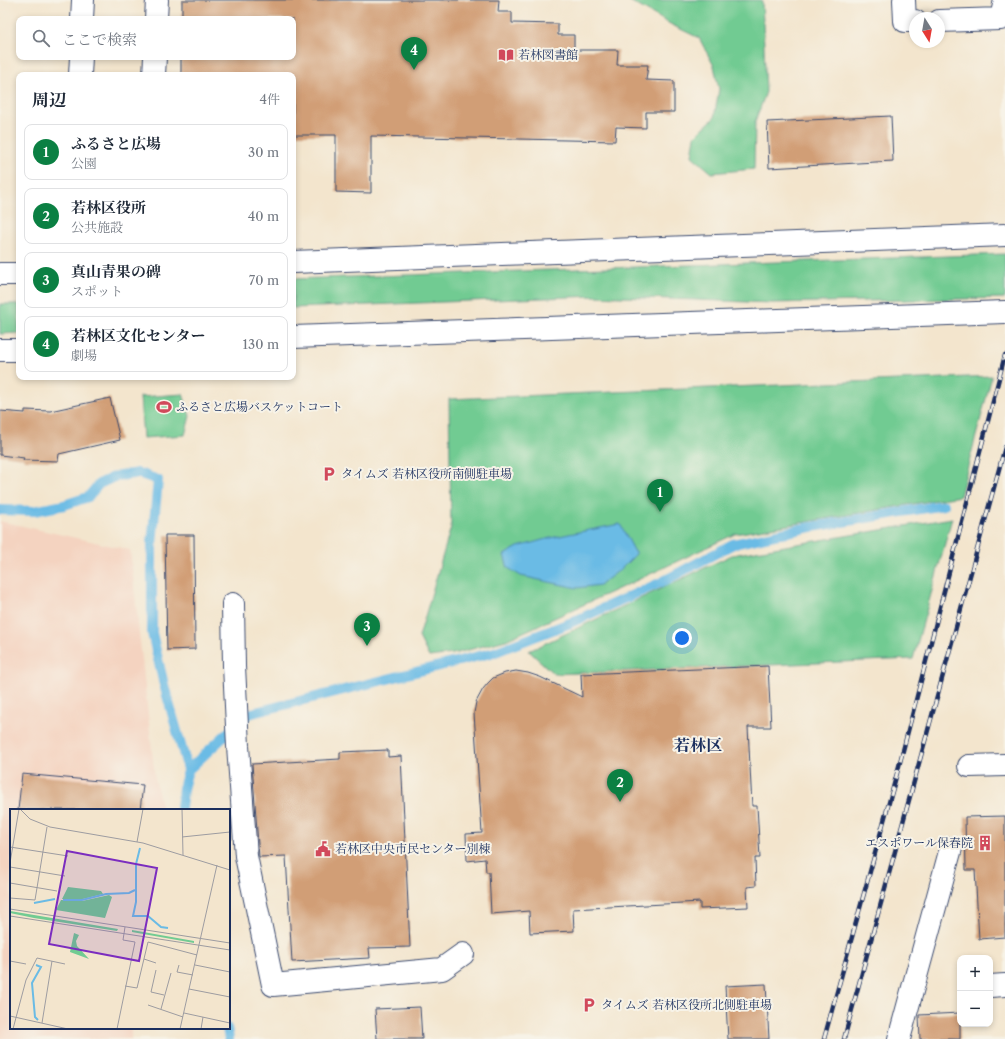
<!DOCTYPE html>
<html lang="ja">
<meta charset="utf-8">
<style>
:root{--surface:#fff;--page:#f2f2f3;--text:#1f2937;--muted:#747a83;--line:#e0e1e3;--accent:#0b8043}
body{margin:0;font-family:"Libre Caslon Text","Noto Serif JP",serif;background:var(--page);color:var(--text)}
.controls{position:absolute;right:12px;bottom:12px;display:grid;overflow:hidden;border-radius:8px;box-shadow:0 2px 6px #0003}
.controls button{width:36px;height:36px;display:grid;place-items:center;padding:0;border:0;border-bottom:1px solid var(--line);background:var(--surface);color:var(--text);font:20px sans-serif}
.compass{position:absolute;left:909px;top:12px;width:36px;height:36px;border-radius:50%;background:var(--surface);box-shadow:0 2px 6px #0003;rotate:169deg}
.you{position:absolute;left:682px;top:638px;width:14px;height:14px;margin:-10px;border:3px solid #fff;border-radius:50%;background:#1a73e8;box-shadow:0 0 0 6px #1a73e833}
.badge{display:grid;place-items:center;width:26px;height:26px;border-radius:50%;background:var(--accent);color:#fff;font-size:13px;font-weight:700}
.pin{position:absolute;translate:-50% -33px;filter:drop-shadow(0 1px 2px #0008)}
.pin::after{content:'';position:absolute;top:21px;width:14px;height:12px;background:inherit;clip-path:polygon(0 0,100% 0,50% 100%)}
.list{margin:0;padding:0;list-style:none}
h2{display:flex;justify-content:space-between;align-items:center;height:52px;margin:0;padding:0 16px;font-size:17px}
h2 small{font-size:13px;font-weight:400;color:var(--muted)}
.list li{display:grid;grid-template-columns:26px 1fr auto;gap:12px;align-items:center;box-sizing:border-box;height:56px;margin:0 8px 8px;padding:0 8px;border:1px solid var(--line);border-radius:8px}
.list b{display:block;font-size:15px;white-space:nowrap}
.list p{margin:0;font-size:13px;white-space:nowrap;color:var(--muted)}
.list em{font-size:13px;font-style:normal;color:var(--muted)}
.icon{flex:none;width:22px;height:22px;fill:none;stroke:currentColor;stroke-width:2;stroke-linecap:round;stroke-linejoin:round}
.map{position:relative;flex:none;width:1005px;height:1039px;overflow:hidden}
.search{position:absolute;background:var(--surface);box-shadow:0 2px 6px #0003;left:16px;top:16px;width:280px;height:44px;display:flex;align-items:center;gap:10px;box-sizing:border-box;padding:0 14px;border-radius:8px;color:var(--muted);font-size:15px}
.panel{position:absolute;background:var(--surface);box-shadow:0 2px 6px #0003;left:16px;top:72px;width:280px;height:308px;border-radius:8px}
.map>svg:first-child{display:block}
.built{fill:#f4d3c0}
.green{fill:#71cb92;stroke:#467d78}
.water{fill:#6abbe5;stroke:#4275a2}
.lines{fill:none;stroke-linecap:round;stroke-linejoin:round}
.stream{stroke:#6abbe5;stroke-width:10}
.building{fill:#d19e76}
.minor-casing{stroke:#3b4a6f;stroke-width:24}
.minor{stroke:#fff;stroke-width:22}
.rail-casing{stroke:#1b2f5e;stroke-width:4.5}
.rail{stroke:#f7f3e8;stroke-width:3;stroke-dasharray:9;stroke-linecap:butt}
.labels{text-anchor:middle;stroke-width:4;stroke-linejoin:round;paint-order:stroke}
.poi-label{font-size:12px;fill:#1b2f5e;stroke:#f7f3e8;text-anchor:start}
.district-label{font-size:16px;font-weight:bold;fill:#1b2f5e;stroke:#f7f3e8}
.inset-river{fill:none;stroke:#6abbe5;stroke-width:2}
.inset-road{fill:none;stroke:#9d9ca1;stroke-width:1}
.view{fill:#7b2cbf;fill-opacity:0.15;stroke:#7b2cbf;stroke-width:2}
.inset-edge{fill:none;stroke:#1b2f5e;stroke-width:2}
</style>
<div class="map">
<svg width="1005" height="1039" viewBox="0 0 1005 1039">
<rect width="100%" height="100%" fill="#f7f3e8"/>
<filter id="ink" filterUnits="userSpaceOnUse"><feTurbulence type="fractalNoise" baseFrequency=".025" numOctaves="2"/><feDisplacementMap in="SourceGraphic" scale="8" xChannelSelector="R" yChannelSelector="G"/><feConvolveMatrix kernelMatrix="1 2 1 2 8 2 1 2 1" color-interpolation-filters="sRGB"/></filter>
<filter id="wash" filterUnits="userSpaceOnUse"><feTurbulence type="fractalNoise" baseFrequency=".012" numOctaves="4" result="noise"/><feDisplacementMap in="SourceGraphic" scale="16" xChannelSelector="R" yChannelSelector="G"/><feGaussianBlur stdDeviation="0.9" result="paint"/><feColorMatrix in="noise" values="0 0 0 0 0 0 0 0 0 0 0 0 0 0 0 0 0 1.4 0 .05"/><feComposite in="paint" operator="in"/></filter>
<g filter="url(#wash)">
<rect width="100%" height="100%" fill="#f3e5cd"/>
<polygon class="built" points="0,521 130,550 155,778 162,810 11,810 11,1028 131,1028 131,1039 0,1039"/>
<g class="green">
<polygon points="628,0 762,0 766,92 755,122 754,169 712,173 692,156 695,136 714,118 719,89 714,66 699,38 672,25"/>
<polygon points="1005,254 1005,298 772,303 596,296 293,308 293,279"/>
<polygon points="0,304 19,304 19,333 0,334"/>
<polygon points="992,376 960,496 735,534 629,584 506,640 453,654 429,657 419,637 451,527 449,399"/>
<polygon points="183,394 190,416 185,435 143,438 140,397"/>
<polygon points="952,518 913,659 554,674 529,651 732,555"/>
</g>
<polygon class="water" points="620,524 636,554 621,569 600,585 577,588 521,576 508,568 504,555 518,547 546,539 569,534"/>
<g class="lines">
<g class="stream">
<polyline points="0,510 34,511 64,505 88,497 99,484 114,477 138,473 158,480 152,544 152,633 164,685 188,770 183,789 181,808 181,810"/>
<polyline points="188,770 248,714 495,652 570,623 664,581 733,544 806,528 944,505"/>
<polyline points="227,1028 229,1039"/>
</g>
</g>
<g id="blocks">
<g class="building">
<polygon points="182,0 499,0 498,12 512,12 512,23 558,24 558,35 574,35 574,50 618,50 617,65 648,65 646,80 674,81 674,112 646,112 646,128 616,127 615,141 371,136 371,193 336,192 336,135 293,135 293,75 181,75 181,57 293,57 293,19 182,19"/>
<polygon points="891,116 893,161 769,168 767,122"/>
<polygon points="110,398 120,440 59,454 58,461 23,460 24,458 0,455 0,411 25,413 25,410 50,411"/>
<polygon points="165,535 194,535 195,649 167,650"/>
<polygon points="768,666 771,727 748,727 752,806 757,806 760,858 755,858 756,886 747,887 748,907 700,909 700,902 573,909 574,931 530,933 529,911 491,914 489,872 486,872 485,859 467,861 466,834 482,833 474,713 476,702 483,689 488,683 493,678 505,673 516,671 528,673 540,677 582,697 581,674"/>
<polygon points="388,750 388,757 401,756 410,947 369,948 370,958 292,962 286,856 259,857 252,764 340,759 340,752"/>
<polygon points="22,774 143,785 140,810 18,810"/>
<polygon points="1005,816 1005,937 979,939 975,870 966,870 965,817"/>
<polygon points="766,984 769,1039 728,1039 725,986"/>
<polygon points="420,1007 422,1039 377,1039 375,1009"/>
<polygon points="960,1013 960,1039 920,1039 919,1015"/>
</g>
</g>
</g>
<g filter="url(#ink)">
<use href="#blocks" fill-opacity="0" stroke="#3b4a6f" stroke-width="1"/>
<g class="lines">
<g class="minor-casing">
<g id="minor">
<polyline points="904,0 905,21 915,21"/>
<polyline points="82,19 83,0"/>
<polyline points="156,19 157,0"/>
<polyline points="939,21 1001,19 1005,0"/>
<polyline points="80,75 81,57"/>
<polyline points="154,75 155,57"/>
<polyline points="293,262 1005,235"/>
<polyline points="0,274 19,274"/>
<polyline points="293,337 1005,312"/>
<polyline points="0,350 19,350"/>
<polyline points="233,604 234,666 238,746 246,856 273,985 442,969 463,954"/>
<polyline points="969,766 1005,765"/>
<polyline points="990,986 1005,985"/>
<polyline points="899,1039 951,848"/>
</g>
</g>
<use href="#minor" class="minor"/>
<g class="rail-casing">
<g id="rail">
<polyline points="824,1039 899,766 1005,355"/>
<polyline points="844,1039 1005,447"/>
</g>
</g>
<use href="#rail" class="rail"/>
</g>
</g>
<defs>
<g id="library-bare" transform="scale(1.2)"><path d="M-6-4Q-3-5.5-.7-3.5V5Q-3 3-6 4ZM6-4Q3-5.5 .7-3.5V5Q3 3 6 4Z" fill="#d1495b" stroke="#f7f3e8" stroke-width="2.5" paint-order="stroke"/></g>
<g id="stadium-bare" transform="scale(1.2)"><path d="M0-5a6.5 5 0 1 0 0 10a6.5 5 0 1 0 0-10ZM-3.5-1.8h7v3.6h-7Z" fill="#d1495b" stroke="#f7f3e8" stroke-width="2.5" paint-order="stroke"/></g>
<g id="parking-bare" transform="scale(1.2)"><path d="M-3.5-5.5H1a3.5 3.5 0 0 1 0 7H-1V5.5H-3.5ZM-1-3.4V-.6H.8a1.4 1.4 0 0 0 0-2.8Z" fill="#d1495b" stroke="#f7f3e8" stroke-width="2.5" paint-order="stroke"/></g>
<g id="building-bare" transform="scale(1.2)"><path d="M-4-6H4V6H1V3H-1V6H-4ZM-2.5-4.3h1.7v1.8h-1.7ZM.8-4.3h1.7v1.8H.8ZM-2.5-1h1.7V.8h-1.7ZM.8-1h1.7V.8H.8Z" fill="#d1495b" stroke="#f7f3e8" stroke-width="2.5" paint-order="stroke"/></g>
<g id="civic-bare" transform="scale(1.2)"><path d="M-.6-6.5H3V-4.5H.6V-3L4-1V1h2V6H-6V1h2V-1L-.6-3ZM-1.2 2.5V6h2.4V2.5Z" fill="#d1495b" stroke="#f7f3e8" stroke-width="2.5" paint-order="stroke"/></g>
</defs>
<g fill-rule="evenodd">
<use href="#library-bare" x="506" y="55"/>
<use href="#stadium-bare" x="164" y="407"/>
<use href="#parking-bare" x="329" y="474"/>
<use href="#building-bare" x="985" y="843"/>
<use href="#civic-bare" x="323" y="849"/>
<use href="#parking-bare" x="589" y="1005"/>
</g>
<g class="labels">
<g class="poi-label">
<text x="518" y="59">若林図書館</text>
<text x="176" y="411">ふるさと広場バスケットコート</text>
<text x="341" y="478">タイムズ 若林区役所南側駐車場</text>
<text x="973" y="847" text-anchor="end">エスポワール保春院</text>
<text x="335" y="853">若林区中央市民センター別棟</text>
<text x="601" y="1009">タイムズ 若林区役所北側駐車場</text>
</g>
<g class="district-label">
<text x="698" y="751">若林区</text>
</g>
</g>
<g transform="translate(10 809)">
<rect width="220" height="220" fill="#f3e5cd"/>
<path d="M58,78L91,82L93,85L73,90H52ZM99,86L102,88L95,109L46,101L51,91L72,92ZM0,102L108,120L107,122L24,109L0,104ZM122,121L184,132V134L122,123ZM64,124L69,126L66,132L67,137L79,150L60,143Z" fill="#71cb92"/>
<path class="inset-river" d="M130,39L126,55V93L123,107H138L151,118L158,119M53,91H72L96,85L119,84L125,81M24,94L45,90M26,156L31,158L22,174L25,208L28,211"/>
<path class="inset-road" d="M10,0L20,10L40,18L133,34L220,61M172,0L173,46M172,28L220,23M127,33L133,0M0,38L58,47M0,54L9,0M0,58L55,67M0,74L47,82M0,89L25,91L37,18M0,100L220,134M0,107L220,141M134,150L146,154M0,152L16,155M169,156L167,163L183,166M185,156L220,163M146,161L141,183L154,186M115,177L127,179L138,133L187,146M179,180L220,188M138,196L173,208M151,200L161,164M174,204L220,214M0,207L58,220M32,214L42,152M3,220L16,171L27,149L55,155M107,220L125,133L113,131L115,118M170,220L207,56M191,220L193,208"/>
<path class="view" d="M57,42L147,59L129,152L39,135Z"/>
<rect width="220" height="220" class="inset-edge"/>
</g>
</svg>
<div class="controls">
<button>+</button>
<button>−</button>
</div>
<svg class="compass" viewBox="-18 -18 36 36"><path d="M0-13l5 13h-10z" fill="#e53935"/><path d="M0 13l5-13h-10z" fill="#747a83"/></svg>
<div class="you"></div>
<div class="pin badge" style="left:660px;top:512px">1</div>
<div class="pin badge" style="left:620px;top:802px">2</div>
<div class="pin badge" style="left:367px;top:646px">3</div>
<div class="pin badge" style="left:414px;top:70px">4</div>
<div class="search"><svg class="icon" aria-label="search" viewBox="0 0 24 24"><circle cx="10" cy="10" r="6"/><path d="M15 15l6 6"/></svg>ここで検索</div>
<section class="panel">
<h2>周辺<small>4件</small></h2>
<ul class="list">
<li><span class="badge">1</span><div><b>ふるさと広場</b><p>公園</p></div><em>30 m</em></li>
<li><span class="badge">2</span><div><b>若林区役所</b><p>公共施設</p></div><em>40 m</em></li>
<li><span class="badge">3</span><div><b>真山青果の碑</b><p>スポット</p></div><em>70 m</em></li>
<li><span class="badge">4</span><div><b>若林区文化センター</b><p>劇場</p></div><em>130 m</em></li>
</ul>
</section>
</div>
